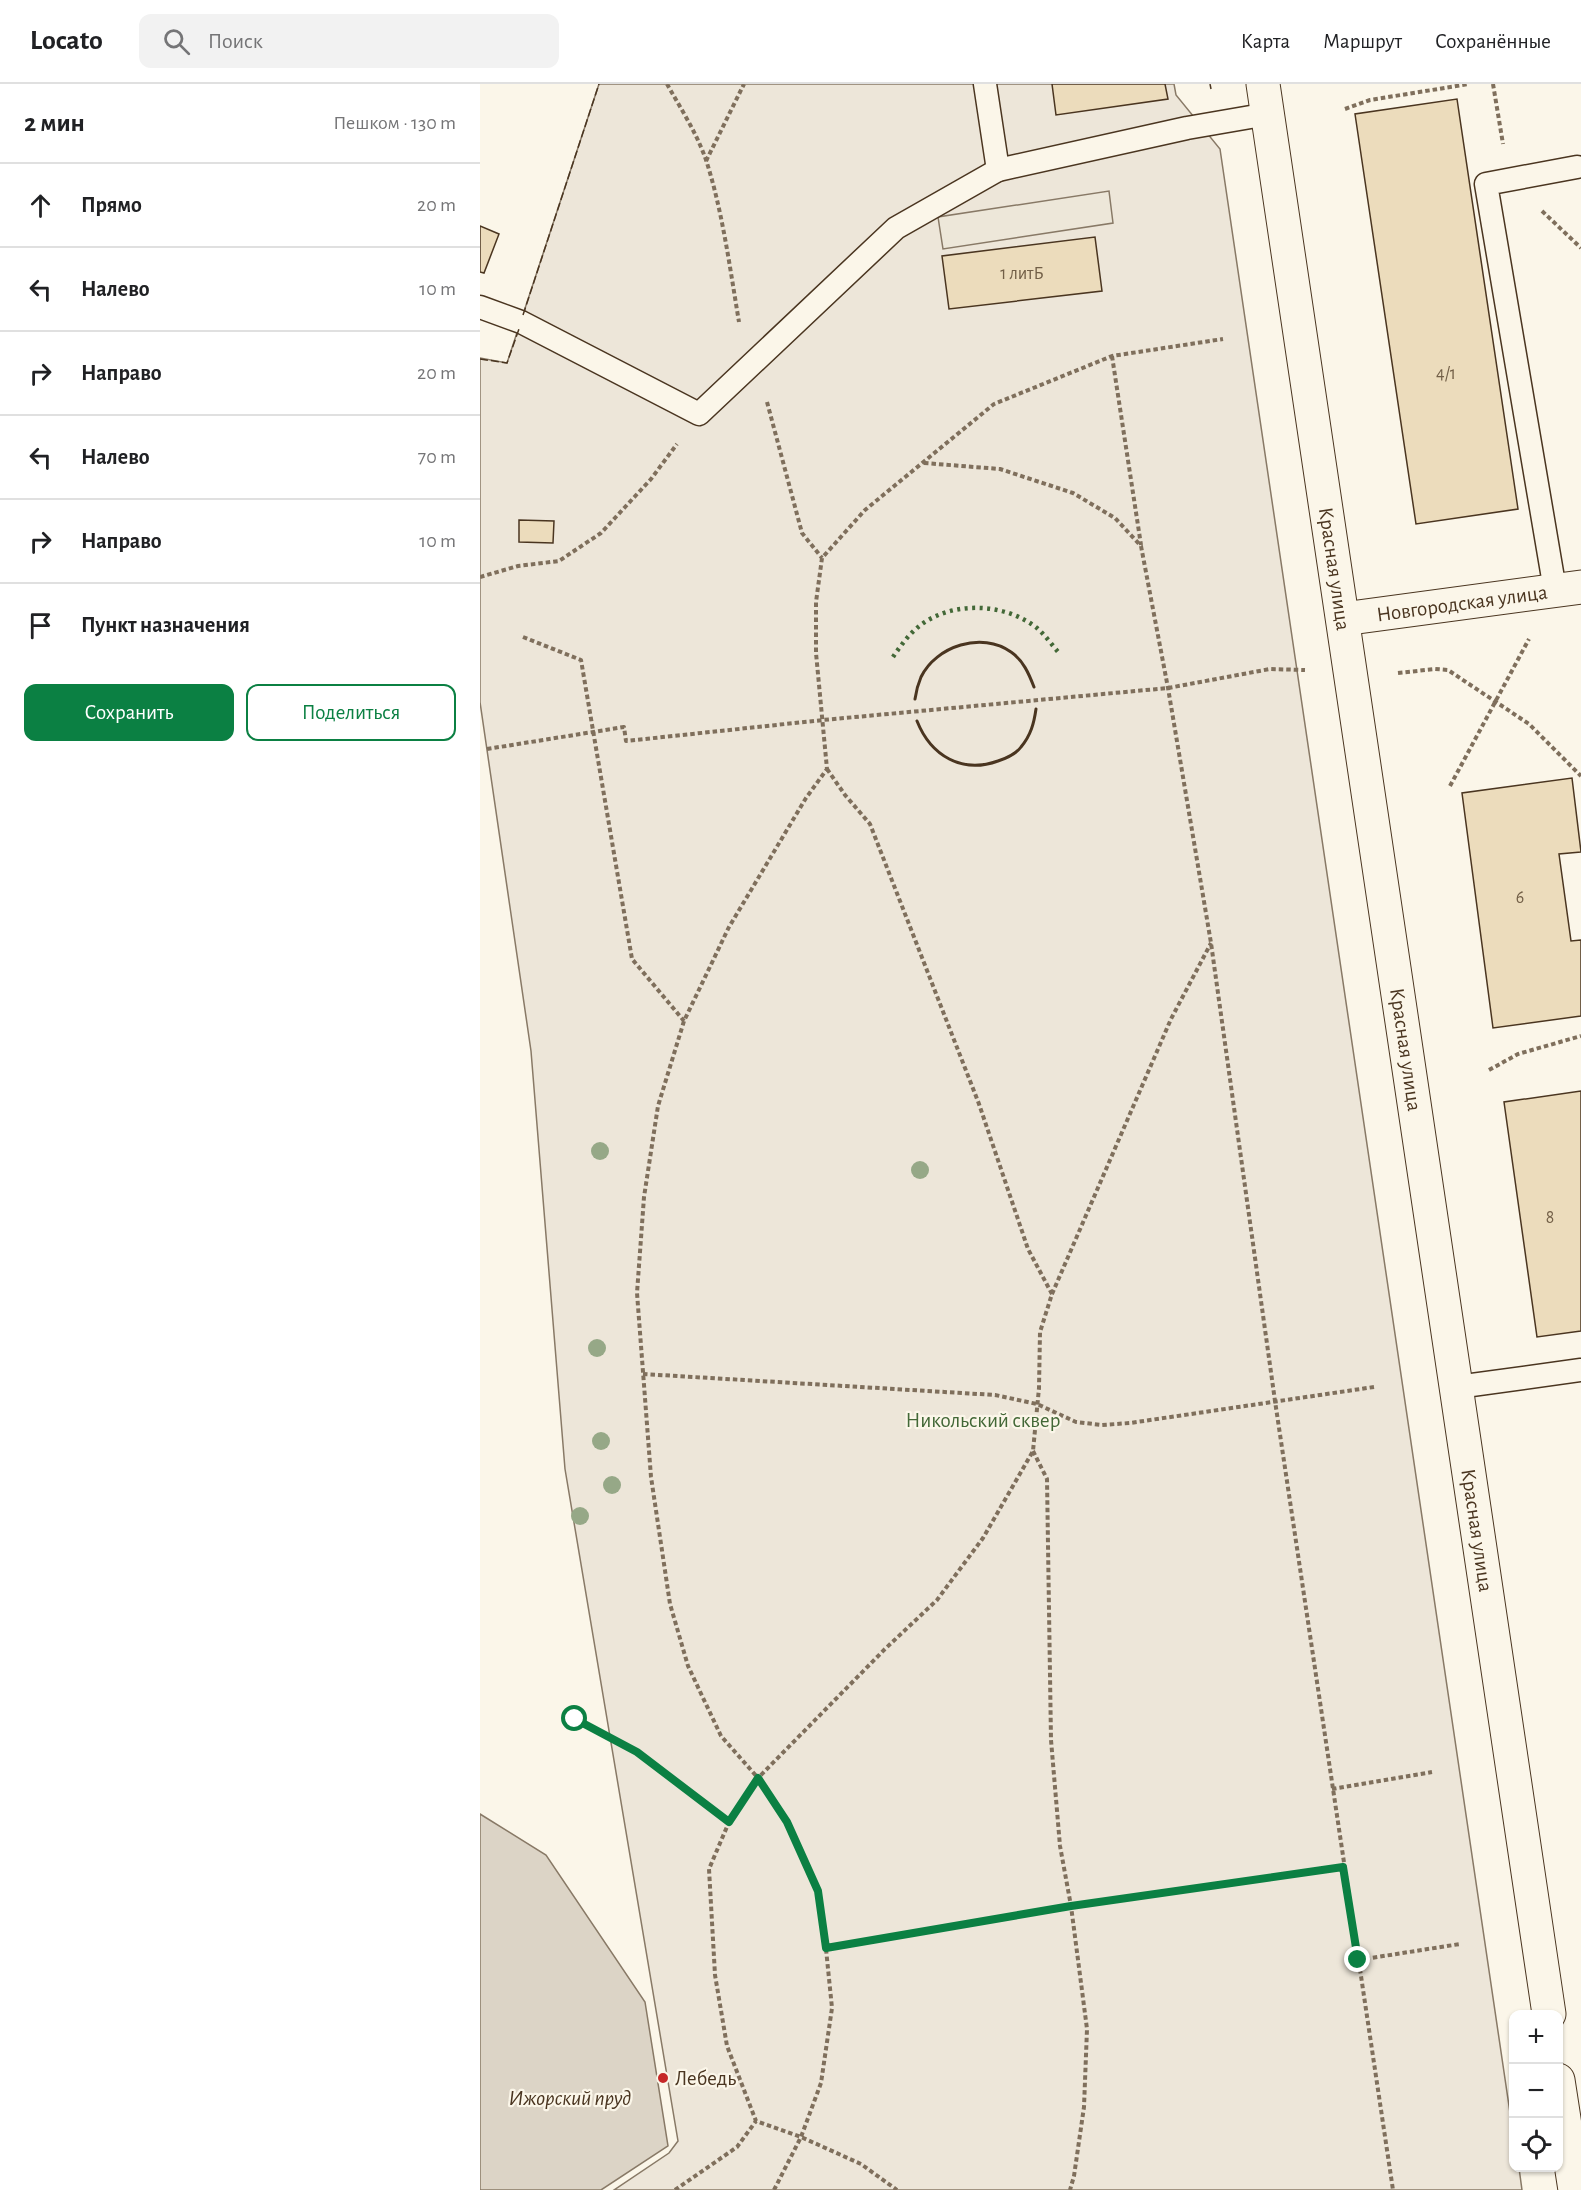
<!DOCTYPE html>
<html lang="ru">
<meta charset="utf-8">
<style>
:root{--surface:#fff;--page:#f2f2f2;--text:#202124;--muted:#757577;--line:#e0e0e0;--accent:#0b8043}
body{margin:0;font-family:"Alegreya Sans",sans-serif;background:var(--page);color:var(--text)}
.controls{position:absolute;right:18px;bottom:18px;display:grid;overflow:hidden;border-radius:12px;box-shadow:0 2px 4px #0004}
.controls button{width:54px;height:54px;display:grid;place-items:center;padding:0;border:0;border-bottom:2px solid var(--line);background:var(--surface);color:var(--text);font:30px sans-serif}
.stop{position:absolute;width:18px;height:18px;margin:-14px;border:4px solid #0b8043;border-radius:50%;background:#fff}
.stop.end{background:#0b8043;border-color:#fff;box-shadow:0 2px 6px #0008}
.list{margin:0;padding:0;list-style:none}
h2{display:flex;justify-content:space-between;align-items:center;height:78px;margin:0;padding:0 24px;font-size:26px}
h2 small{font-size:20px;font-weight:400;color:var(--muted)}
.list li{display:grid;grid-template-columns:39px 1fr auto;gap:18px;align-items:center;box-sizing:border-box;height:84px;padding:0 24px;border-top:2px solid var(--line)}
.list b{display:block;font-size:22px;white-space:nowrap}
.list em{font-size:20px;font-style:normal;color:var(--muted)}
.actions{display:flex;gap:12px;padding:18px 24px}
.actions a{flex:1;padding:14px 0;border:2px solid var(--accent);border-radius:12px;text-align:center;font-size:21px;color:var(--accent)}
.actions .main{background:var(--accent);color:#fff}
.icon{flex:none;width:33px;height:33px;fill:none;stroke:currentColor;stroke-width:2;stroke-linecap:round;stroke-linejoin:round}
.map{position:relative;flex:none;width:1101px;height:2106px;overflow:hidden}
header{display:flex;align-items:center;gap:36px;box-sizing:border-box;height:84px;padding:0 30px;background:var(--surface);border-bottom:2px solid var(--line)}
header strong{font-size:28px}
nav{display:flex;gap:33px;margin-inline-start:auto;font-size:21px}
.search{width:420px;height:54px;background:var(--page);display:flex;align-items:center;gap:15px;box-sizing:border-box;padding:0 21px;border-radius:12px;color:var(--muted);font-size:22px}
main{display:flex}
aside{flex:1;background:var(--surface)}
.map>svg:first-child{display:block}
.green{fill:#ede6d9;stroke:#887966;stroke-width:1.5}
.parking{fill:#ede7d9;stroke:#887966;stroke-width:1.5}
.water{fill:#dcd4c6;stroke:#887966;stroke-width:1.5}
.building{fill:#ecdcbc;stroke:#4a3520;stroke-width:1.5}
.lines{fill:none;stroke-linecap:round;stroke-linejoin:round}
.lane-casing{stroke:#4a3520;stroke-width:25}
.street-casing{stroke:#4a3520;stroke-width:35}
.secondary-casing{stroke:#4a3520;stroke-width:35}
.path{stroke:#7f6f5c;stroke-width:4;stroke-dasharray:4.5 3;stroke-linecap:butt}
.lane{stroke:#fbf6e9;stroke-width:22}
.street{stroke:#fbf6e9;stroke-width:33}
.secondary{stroke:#fbf6e9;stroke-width:33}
.hedge{stroke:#436837;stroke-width:4.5;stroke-dasharray:3 4.5;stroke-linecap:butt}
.fence{stroke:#4a3520;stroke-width:1.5;stroke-dasharray:8 3;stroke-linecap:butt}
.wall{stroke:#4a3520;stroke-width:3}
.tree{fill:#96a887}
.route{stroke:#0b8043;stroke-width:8}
.poi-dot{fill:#c62828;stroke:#fbf6e9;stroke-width:2}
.labels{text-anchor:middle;stroke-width:4.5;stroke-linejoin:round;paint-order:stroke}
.number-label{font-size:18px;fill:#725f47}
.street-label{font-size:21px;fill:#4a3520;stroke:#fbf6e9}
.park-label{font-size:21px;fill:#436837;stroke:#fbf6e9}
.poi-label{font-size:21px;fill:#4a3520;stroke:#fbf6e9;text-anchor:start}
.water-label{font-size:22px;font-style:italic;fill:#4a3520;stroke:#fbf6e9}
</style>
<header>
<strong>Locato</strong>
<div class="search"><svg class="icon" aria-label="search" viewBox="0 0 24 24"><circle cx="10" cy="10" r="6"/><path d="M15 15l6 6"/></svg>Поиск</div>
<nav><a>Карта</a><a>Маршрут</a><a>Сохранённые</a></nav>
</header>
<main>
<aside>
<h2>2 мин<small>Пешком · 130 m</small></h2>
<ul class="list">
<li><svg class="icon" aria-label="ahead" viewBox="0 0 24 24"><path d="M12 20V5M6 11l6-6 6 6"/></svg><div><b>Прямо</b></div><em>20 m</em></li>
<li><svg class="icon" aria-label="left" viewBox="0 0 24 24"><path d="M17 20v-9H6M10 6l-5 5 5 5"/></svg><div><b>Налево</b></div><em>10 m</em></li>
<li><svg class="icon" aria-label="right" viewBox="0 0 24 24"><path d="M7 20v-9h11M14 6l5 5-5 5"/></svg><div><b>Направо</b></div><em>20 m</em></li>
<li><svg class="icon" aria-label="left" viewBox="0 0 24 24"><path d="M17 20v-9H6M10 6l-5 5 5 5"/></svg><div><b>Налево</b></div><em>70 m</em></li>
<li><svg class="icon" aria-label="right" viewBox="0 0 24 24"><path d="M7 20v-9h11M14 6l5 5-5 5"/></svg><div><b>Направо</b></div><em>10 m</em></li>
<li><svg class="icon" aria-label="arrive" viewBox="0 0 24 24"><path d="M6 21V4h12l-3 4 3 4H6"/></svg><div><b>Пункт назначения</b></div></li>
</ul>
<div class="actions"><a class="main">Сохранить</a><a>Поделиться</a></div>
</aside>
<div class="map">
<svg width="1101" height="2106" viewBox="0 0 1101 2106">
<rect width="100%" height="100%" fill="#fbf6e9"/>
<polygon class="green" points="119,0 694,0 696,11 740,65 1033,2049 1034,2084 1039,2084 1042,2106 134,2106 189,2069 198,2057 85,1385 51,967 0,618 0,274 27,279"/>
<polygon class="parking" points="629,107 633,139 463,165 458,133"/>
<polygon class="water" points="0,1730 66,1771 165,1918 188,2062 121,2106 0,2106"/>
<g class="building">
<polygon points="572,0 685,0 688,15 576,31"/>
<polygon points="977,15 1038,425 936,440 875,30"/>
<polygon points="0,142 19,150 4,189 0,188"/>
<polygon points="615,153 622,207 469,225 462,172"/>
<polygon points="39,436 74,437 73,459 39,458"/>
<polygon points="1092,694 1101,768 1079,770 1091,857 1101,856 1101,932 1013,944 982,709"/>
<polygon points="1101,1007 1101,1247 1057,1253 1024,1018"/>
</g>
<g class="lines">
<g class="lane-casing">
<g id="lane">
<polyline points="505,0 518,86 707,44 788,30"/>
<polyline points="0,223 41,238 219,330 416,144 518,86"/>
<polyline points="1075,506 1006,100 1097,83"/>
<polyline points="977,1303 1101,1286"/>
</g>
</g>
<g class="street-casing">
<g id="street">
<path id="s1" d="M863,535L1101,503"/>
</g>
</g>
<g class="secondary-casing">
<g id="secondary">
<path id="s2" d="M783,0L1069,1930"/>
<polyline points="1078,1996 1095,2106"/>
</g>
</g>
<g class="path">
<path d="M187,0C201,25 218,51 227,79C243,130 250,185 259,238"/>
<polyline points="1013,0 1023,60"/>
<polyline points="865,25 890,16 989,0"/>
<polyline points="226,77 264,0"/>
<polyline points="1062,127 1101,164"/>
<polyline points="632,272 661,461"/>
<polyline points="287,318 322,449 342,474"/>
<polyline points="444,379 520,385 593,409 635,434 661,462 688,604 731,859 795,1317 913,2106"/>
<polyline points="0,493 38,482 79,477 121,449 171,395 197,360"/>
<polyline points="43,553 101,576 152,875 204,937"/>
<polyline points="918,589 955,585 968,586 1049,640 1101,692"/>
<polyline points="7,665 144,643 146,657 343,636 688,604 790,585 825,586"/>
<polyline points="347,685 365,711 390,740 499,1020 548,1165 572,1210 560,1248 559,1304 553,1367 503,1454 457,1516 405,1565 278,1694 249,1738 229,1785 235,1891 247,1962 276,2037 321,2053 381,2080 417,2106"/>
<polyline points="970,702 1049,555"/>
<polyline points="1009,986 1038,970 1101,952"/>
<polyline points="572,1210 691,935 731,859"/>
<polyline points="163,1290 515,1311 557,1320 596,1338 622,1341 650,1339 894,1303"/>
<polyline points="553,1367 567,1395 571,1656 580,1762 591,1822 607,1945 604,2023 594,2092 590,2106"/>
<polyline points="95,1635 157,1668 249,1738"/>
<polyline points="852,1705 952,1688"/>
<polyline points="346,1865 591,1822 863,1783"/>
<polyline points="878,1876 980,1860"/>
<polyline points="195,2106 257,2063 276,2037"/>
<polyline points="294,2106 321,2053 341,1999 352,1924 346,1865 338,1807 307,1738 278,1694 241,1652 208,1582 190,1520 171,1393 157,1209 164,1113 178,1022 204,937 249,843 326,714 347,685 336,569 336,518 342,474 385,426 514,320 632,272 743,255"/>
</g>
<use href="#lane" class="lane"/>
<use href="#street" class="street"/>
<use href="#secondary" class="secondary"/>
<path class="hedge" d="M413,573C423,558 435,542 452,534C485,517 529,522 557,544C565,551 572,561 579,569"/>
<g class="fence">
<polyline points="730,0 731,5"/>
<polyline points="43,231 119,0"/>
<polyline points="0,275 27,279 39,245"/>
</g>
<g class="wall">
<path d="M435,615C436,608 438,600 441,593C456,562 502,547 531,568C543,576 549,590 554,603"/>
<path d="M437,637C451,672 482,690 518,677C527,674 536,670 541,663C551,651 554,639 556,625"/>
</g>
</g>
<g class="tree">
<circle cx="120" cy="1067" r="9"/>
<circle cx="440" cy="1086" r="9"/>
<circle cx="117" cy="1264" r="9"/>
<circle cx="121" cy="1357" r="9"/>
<circle cx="132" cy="1401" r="9"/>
<circle cx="100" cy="1432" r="9"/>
</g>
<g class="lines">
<polyline class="route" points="95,1635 157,1668 249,1738 278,1694 307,1738 338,1807 346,1864 591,1822 863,1783 878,1876"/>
</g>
<circle class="poi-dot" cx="183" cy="1994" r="6"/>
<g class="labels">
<g class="number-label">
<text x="542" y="195">1 литБ</text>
<text x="966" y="295">4/1</text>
<text x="1040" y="819">6</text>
<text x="1070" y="1139">8</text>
</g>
<g class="street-label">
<text dy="7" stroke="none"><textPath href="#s2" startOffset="490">Красная улица</textPath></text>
<text dy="7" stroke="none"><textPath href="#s1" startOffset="120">Новгородская улица</textPath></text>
<text dy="7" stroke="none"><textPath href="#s2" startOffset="976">Красная улица</textPath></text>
<text dy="7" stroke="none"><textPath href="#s2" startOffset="1462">Красная улица</textPath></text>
</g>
<g class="park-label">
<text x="503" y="1343">Никольский сквер</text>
</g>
<g class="poi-label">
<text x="195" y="2001">Лебедь</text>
</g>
<g class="water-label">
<text x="90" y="2021">Ижорский пруд</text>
</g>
</g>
</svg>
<div class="controls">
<button>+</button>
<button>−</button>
<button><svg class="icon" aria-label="locate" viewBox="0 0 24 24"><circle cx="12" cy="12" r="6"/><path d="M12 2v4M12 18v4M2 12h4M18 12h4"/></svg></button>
</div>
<div class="stop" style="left:95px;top:1635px"></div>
<div class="stop end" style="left:878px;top:1876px"></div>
</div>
</main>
